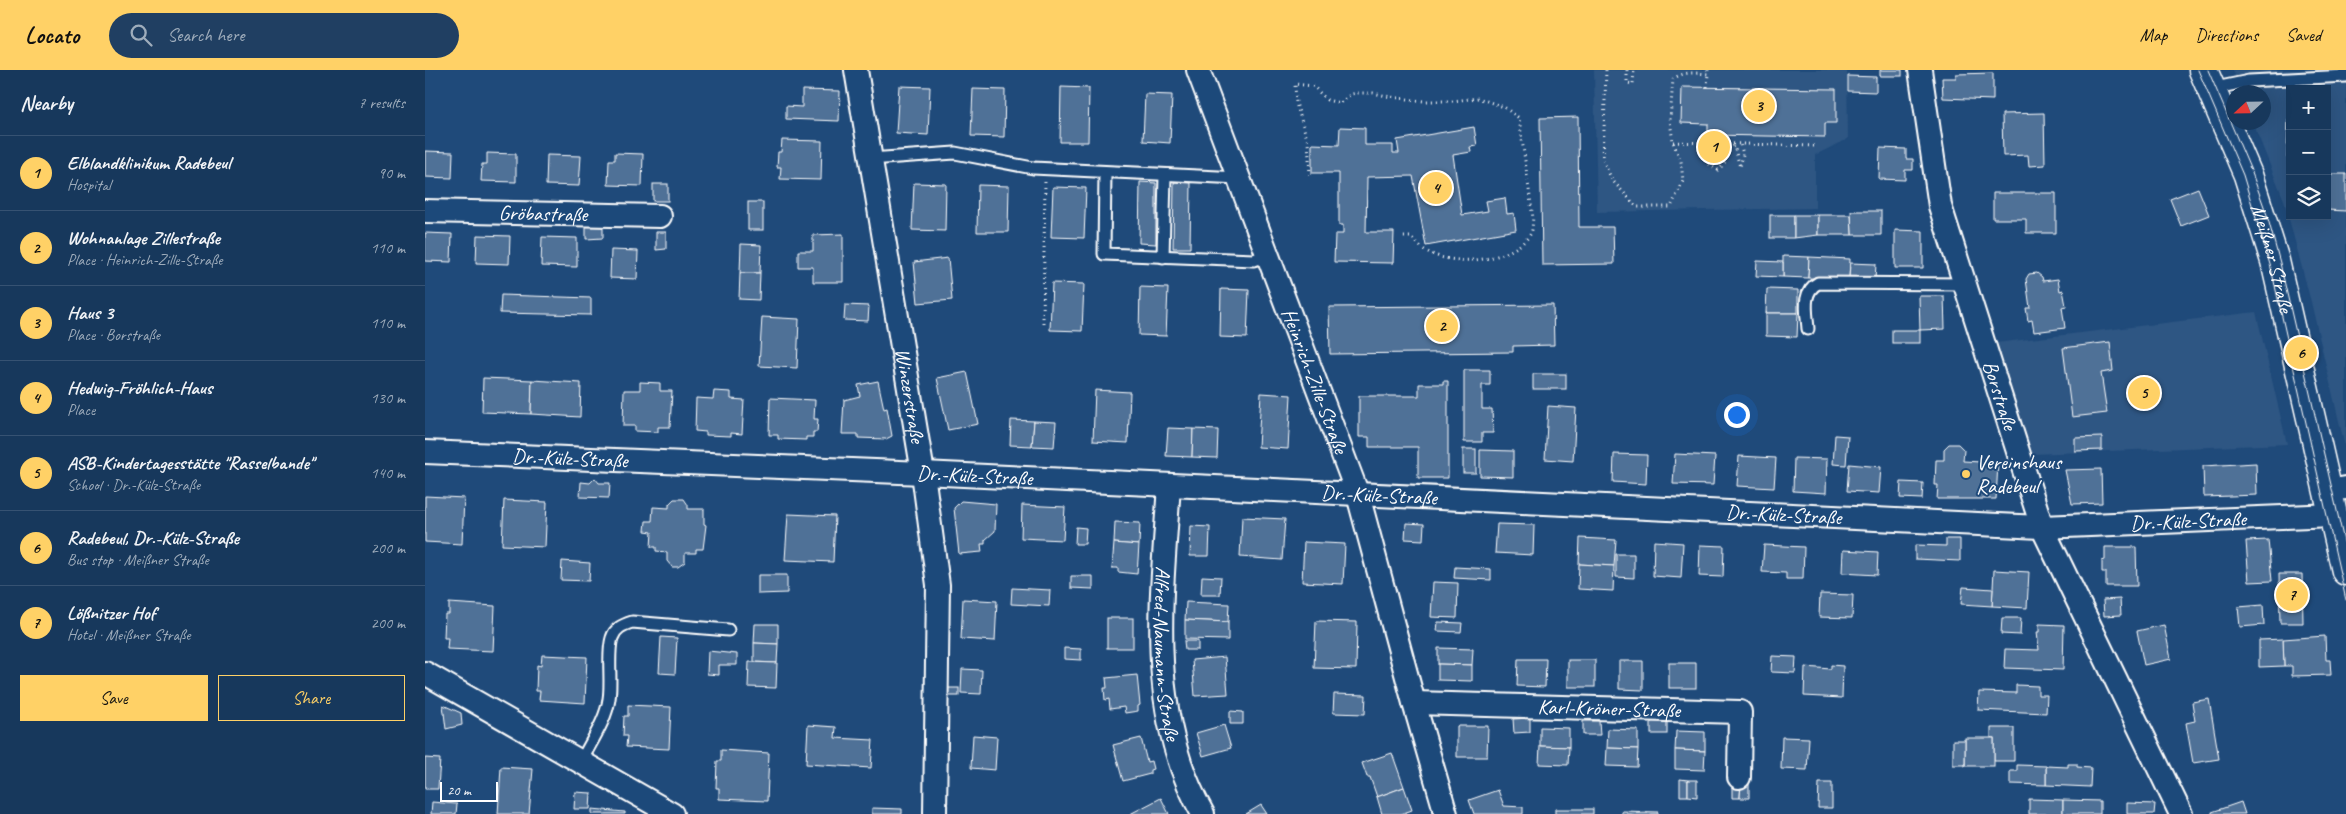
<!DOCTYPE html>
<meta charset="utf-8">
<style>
:root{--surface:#17385c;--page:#203f62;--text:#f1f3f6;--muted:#9eacbb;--line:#365272;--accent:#ffd166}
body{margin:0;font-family:Caveat,sans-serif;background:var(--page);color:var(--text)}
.controls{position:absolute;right:15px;top:15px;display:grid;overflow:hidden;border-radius:0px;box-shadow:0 5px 20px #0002}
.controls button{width:45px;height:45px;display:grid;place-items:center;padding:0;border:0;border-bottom:1px solid var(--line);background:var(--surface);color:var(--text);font:25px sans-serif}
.compass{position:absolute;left:1801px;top:15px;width:45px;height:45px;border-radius:50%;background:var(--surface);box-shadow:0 5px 20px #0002;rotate:248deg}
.scale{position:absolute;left:15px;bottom:12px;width:58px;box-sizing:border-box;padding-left:5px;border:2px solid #fff;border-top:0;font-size:14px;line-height:18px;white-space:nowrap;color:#fff;-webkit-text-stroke:4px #1f4a7a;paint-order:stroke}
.you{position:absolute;left:1311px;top:344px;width:18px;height:18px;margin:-12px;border:4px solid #fff;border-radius:50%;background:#1a73e8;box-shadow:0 0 0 8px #1a73e833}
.badge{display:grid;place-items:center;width:32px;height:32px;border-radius:50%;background:var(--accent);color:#111;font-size:16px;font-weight:700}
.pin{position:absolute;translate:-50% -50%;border:2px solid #fff;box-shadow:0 1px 5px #0006}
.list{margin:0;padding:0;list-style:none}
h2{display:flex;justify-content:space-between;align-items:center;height:65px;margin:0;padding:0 20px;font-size:21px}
h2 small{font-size:16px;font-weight:400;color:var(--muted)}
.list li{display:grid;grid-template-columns:32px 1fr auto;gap:15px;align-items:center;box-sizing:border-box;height:75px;padding:0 20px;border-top:1px solid var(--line)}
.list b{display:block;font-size:19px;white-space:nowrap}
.list p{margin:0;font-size:16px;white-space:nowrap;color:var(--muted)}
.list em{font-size:16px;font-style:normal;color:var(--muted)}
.actions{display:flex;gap:10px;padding:15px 20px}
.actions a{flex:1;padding:11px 0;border:1px solid var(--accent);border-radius:0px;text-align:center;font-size:18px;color:var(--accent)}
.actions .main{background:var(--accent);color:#111}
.icon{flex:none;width:28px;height:28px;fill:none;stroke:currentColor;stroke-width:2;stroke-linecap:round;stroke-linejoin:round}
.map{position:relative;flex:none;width:1921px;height:744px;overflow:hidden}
header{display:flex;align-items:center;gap:30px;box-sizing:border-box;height:70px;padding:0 25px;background:var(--accent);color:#111}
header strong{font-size:24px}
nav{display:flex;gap:28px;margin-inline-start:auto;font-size:18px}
.search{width:350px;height:45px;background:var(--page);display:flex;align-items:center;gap:12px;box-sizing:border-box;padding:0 18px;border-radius:28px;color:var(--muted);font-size:19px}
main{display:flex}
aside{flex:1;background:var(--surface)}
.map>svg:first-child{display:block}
.built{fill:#2e5683;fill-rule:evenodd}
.building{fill:#507197;stroke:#fff}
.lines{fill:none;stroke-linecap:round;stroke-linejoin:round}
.lane-casing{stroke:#fff;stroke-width:15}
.street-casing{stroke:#fff;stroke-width:26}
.secondary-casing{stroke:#fff;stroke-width:31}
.path{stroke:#fff;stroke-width:3;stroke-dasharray:1 4;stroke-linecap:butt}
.lane{stroke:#1f4a7a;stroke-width:11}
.street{stroke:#1f4a7a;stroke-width:22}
.secondary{stroke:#1f4a7a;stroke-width:28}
.tram{stroke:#fff;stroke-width:1}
.poi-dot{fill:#ffd166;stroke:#1f4a7a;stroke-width:2}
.labels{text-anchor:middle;stroke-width:4;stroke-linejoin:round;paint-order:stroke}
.street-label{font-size:21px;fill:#fff;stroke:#1f4a7a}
.poi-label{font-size:21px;fill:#fff;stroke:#1f4a7a;text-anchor:start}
</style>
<header>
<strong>Locato</strong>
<div class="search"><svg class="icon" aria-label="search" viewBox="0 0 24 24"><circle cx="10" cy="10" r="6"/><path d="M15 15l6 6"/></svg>Search here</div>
<nav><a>Map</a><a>Directions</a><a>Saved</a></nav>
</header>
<main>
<aside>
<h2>Nearby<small>7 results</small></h2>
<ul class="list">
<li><span class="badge">1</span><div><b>Elblandklinikum Radebeul</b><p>Hospital</p></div><em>90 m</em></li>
<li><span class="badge">2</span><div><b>Wohnanlage Zillestraße</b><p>Place · Heinrich-Zille-Straße</p></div><em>110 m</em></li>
<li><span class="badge">3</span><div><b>Haus 3</b><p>Place · Borstraße</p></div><em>110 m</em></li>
<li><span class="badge">4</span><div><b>Hedwig-Fröhlich-Haus</b><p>Place</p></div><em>130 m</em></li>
<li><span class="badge">5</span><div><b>ASB-Kindertagesstätte &quot;Rasselbande&quot;</b><p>School · Dr.-Külz-Straße</p></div><em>140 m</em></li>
<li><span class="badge">6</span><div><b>Radebeul, Dr.-Külz-Straße</b><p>Bus stop · Meißner Straße</p></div><em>200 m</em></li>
<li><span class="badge">7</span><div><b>Lößnitzer Hof</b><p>Hotel · Meißner Straße</p></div><em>200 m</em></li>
</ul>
<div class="actions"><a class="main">Save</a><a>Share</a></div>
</aside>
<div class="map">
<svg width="1921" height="744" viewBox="0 0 1921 744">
<rect width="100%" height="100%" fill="#1f4a7a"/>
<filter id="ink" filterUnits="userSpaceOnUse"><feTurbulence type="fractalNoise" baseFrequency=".02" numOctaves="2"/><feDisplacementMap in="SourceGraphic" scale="10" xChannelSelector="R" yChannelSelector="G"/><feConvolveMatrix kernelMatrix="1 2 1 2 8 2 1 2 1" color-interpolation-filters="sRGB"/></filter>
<g filter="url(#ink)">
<g class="built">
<polygon points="1169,0 1422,0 1423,69 1390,85 1390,138 1172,142"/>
<path d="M1808,0H1921V381L1886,232L1859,130L1828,53L1838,52V22H1816ZM1865,19H1902V146H1865Z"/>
<polygon points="1831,242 1862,374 1607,384 1571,273"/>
</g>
<g class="building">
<rect x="1455" y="0" width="22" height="6"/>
<polygon points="1568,3 1568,30 1518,28 1517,8 1531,8 1531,4"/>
<polygon points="1423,6 1451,7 1451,22 1423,21"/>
<polygon points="474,16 505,17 503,65 471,63"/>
<polygon points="636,17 664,18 663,72 635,72"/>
<polygon points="1257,17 1411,19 1411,53 1400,53 1400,67 1283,65 1283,54 1256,53"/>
<polygon points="548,19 580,20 579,67 546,66"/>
<polygon points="377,20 415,21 414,51 361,49 361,36 377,37"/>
<polygon points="720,24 747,25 745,73 718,71"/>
<polygon points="1619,43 1620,95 1604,96 1603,85 1578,86 1577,44"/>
<polygon points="1153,47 1154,157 1188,157 1189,194 1117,195 1115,48"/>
<polygon points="1863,49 1865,49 1865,88 1862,88"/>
<polygon points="915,57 940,58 940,75 968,75 968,83 974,83 972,70 1049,57 1052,76 1045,77 1046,82 1028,85 1037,145 1063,141 1061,131 1080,128 1082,144 1089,143 1091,160 1001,176 988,106 942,107 941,162 969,162 968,193 909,192 910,164 918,164 918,155 914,155 914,103 887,103 887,74 914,75"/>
<polygon points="357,70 397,71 396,110 355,109 356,97 352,97 353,82 356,82"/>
<polygon points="1455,78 1481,79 1481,89 1488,89 1488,100 1480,100 1480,110 1454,109"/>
<polygon points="0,81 28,82 27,108 0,107"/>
<polygon points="62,83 91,84 91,112 56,111 57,94 62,94"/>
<polygon points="190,83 218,84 217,116 183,115 184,90 190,90"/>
<polygon points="122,85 156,86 154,116 121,115"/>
<polygon points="1902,104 1921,104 1921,141 1902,140"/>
<polygon points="715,112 731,113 731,174 714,173"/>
<polygon points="749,112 766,113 765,178 748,178"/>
<polygon points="489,113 521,114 520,161 487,160"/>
<rect x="228" y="114" width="15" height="17"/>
<polygon points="553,115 584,116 583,162 552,162"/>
<polygon points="628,117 661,118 659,168 626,167"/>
<polygon points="1773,118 1784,145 1756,156 1745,129"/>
<polygon points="1568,123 1631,123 1631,163 1601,163 1601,149 1568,149"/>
<rect x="323" y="132" width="15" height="28"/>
<polygon points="1426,141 1456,141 1456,165 1427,165"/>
<rect x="1345" y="145" width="24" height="23"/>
<polygon points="1369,145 1393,145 1393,165 1369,168"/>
<polygon points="1393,145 1426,145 1427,165 1393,165"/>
<polygon points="161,149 178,149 178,168 161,169"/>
<polygon points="1470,160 1498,161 1498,198 1470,198"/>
<polygon points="231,162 241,162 241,179 231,180"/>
<polygon points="0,163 27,164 26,192 0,191"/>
<polygon points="418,164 418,212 388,212 388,197 373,197 373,181 388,181 388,165"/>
<polygon points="52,165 85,166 84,194 51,193"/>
<polygon points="117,167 152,168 152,197 116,196"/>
<polygon points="316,174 336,175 335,203 315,203"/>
<polygon points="186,180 213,181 212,209 185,208"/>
<polygon points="1358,186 1384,187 1383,208 1358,207"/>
<polygon points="1384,187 1425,189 1424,209 1383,208"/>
<polygon points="523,188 527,230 493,233 489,192"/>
<polygon points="1332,191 1358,192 1358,207 1331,206"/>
<polygon points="1425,193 1451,194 1450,210 1424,209"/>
<polygon points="315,203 335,203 334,230 314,229"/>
<polygon points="1612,203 1617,207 1618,211 1633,209 1635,221 1638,220 1641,236 1637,237 1640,258 1609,262 1607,250 1603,251 1601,238 1605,238 1601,209 1604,204"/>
<polygon points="627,213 659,214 657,261 625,260"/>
<polygon points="715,217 743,218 741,266 714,265"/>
<polygon points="796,219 824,220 822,268 795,267"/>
<polygon points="1342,219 1373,220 1373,243 1341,243"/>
<polygon points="76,225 166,228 166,245 75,243"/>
<polygon points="1494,226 1519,226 1520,259 1495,260"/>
<polygon points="420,235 444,236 443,251 419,250"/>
<polygon points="1128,235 1129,275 1088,276 1088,282 905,284 904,237"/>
<polygon points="1341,243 1373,243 1372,267 1341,266"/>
<polygon points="337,247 374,249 372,298 334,296"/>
<rect x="1467" y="260" width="28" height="13"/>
<polygon points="1685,272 1688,301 1676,303 1682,343 1647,347 1638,278"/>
<polygon points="1039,300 1065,300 1065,315 1057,315 1057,339 1067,339 1068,363 1057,363 1057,372 1039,372"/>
<polygon points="542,302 553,354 523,360 512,308"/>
<rect x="1108" y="304" width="33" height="15"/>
<polygon points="58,308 107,310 106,344 57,342"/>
<polygon points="107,310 156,313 155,347 106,344"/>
<polygon points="453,311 459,339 462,338 467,366 461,369 433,368 433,364 417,364 419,330 435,326 433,315"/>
<polygon points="1018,311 1023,311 1023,408 993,408 993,377 944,377 944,367 934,367 934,326 994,326 994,314 1018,314"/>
<polygon points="215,312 235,313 235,321 247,321 245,357 233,357 233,362 210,361 210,356 198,356 199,320 215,320"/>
<polygon points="670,320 705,322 703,373 668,371"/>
<polygon points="289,321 306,322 306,329 319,330 317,364 306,363 306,366 281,365 281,362 270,361 271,328 288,329"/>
<polygon points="836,323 866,325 863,379 833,377"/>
<polygon points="345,328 390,330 389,349 393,349 392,362 388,362 388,367 381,367 381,370 353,369 353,365 344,365"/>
<polygon points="1123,336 1151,338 1148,391 1120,389"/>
<polygon points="586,350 609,351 607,376 585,375"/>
<polygon points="609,351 631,352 629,377 607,376"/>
<polygon points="743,358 768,359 767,387 741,386"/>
<polygon points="768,359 793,360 792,388 767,387"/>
<polygon points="1410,365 1423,366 1421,395 1408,394"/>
<polygon points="1677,367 1677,380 1650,381 1650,368"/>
<polygon points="1524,374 1533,374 1539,380 1538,391 1573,393 1571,429 1512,429 1513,415 1510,415 1511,390 1519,390 1519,379"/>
<rect x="1038" y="379" width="13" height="24"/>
<polygon points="1055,380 1088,381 1088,407 1055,406"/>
<polygon points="1189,384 1222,385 1221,414 1188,412"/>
<polygon points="1250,384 1290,386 1288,415 1248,414"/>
<polygon points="1314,386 1351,388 1349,418 1312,416"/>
<polygon points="1369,388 1402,389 1401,423 1368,421"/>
<polygon points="1831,393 1832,425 1779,427 1778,396"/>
<polygon points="1424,394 1456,397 1454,423 1422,421"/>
<polygon points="1676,399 1677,433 1647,434 1640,400"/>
<polygon points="170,408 174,413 185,413 184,428 155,427 156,412 165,413"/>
<polygon points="1476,412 1498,413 1497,429 1475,428"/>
<polygon points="0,426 39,428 37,474 0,472"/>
<polygon points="249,429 259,429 263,435 263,439 279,439 279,454 281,455 278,479 271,479 271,483 260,483 260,492 253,497 247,497 242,491 242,482 231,481 231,477 226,477 227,462 220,461 221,451 227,451 228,437 244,438 244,434"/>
<polygon points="79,430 122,432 120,477 77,475"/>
<polygon points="536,431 571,434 570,461 560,470 560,474 556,474 557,482 534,484 529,438"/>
<polygon points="597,435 640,437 638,470 596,468"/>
<polygon points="363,444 410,446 408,492 360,490"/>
<polygon points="817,447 860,449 857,490 815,487"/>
<polygon points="690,452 715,453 714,475 689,473"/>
<polygon points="981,453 999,454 998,470 980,469"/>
<polygon points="1072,454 1109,455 1108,485 1070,483"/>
<polygon points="766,456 785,457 784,486 765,486"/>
<polygon points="651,457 661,458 660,474 650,474"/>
<polygon points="1155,468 1191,470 1189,496 1154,494"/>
<polygon points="1521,469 1535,469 1535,491 1490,489 1490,475 1521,476"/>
<polygon points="1843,470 1847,511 1824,512 1821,471"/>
<polygon points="1229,471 1258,473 1256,508 1228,506"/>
<polygon points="879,472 920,474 918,514 877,512"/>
<polygon points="689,473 714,475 712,504 693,502 693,498 687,498"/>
<polygon points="1275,475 1299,476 1298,507 1274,506"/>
<polygon points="1339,475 1379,477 1378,509 1361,509 1361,503 1337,502"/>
<polygon points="1680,477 1711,477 1712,516 1681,516 1681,502 1677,502 1677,491 1680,490"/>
<polygon points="1418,480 1453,482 1452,505 1417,503"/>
<polygon points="1191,484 1209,484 1209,508 1191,507"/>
<polygon points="137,491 165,493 164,511 136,510"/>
<polygon points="1154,494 1189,496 1188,521 1153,519"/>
<polygon points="1030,497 1066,499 1066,510 1029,508"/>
<polygon points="1569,500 1604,502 1602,538 1567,536"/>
<polygon points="1854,504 1877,504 1878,553 1855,553"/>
<polygon points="333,505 362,505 362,523 333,524"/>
<polygon points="646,506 668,506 668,519 646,518"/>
<polygon points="777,506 796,507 795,525 776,525"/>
<polygon points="1008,512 1033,513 1032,548 1006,547"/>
<polygon points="1538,517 1568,519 1567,536 1536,534"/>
<polygon points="587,518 625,520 624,536 586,534"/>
<polygon points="1395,524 1428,525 1427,548 1394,547"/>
<polygon points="538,529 572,531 570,571 536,569"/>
<polygon points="1695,529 1696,545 1679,546 1678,530"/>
<polygon points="761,532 804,534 803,552 760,550"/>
<polygon points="24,533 70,536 68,581 22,579 23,568 19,568 20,544 24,544"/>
<polygon points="1838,535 1839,555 1815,557 1813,537"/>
<rect x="682" y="548" width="26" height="30"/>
<polygon points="1577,548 1596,548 1595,565 1576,564"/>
<polygon points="760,550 803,552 803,570 760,569"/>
<polygon points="891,551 932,552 931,599 889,598"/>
<polygon points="1013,552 1037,553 1036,562 1012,561"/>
<polygon points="330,554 353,554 353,574 329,573"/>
<polygon points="1614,554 1639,555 1638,600 1579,598 1580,579 1614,580 1612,562 1614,562"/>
<polygon points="1739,555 1746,589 1719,595 1712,561"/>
<polygon points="1900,566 1901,590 1905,590 1906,605 1867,606 1867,596 1859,596 1858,569"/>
<polygon points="236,567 252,568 250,604 234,603"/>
<polygon points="1858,569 1859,596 1834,597 1834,570"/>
<polygon points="759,571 773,571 773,580 760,580"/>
<polygon points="329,573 353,574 352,593 329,592"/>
<polygon points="639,578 656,579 656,590 639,589"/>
<polygon points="1013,578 1048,579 1047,595 1013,594"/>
<polygon points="283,581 312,584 312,595 294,595 294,605 282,604"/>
<polygon points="117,585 162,587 160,633 114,630 115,621 111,621 112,595 116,596"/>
<polygon points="1347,586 1371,587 1370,603 1346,602"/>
<polygon points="800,587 803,624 770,626 767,590"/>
<polygon points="1093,589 1121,589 1120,617 1092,616"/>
<rect x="1143" y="590" width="27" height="27"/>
<polygon points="1194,591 1218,591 1218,620 1194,619"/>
<polygon points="324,592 352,593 351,618 323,617"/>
<rect x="1244" y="593" width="27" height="25"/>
<polygon points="1013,594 1047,595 1047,611 1013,610"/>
<polygon points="1406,595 1418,596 1417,628 1379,626 1380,597 1406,599"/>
<polygon points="537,599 557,600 556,624 536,623"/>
<polygon points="712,605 715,635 713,636 713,641 700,643 699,637 685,639 684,629 680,630 679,618 682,618 681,608"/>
<polygon points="1591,615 1613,616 1613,625 1622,625 1621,643 1553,640 1554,622 1591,623"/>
<rect x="523" y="618" width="11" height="8"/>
<polygon points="909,624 941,625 940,644 908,643"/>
<polygon points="1784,629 1794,689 1768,693 1761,653 1770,651 1767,632"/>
<polygon points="18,635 36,643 37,655 21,659"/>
<polygon points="203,635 246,637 244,679 201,677 202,666 198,666 199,646 203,646"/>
<polygon points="805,641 818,642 818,654 805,654"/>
<polygon points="1105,648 1105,662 1089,663 1088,649"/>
<rect x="1226" y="650" width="16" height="14"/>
<polygon points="1158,651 1174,651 1175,665 1158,665"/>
<polygon points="383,655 411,657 410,668 448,670 446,698 381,694"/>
<polygon points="799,655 806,678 778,686 771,663"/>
<polygon points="1032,656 1063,656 1062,687 1032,687"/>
<polygon points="1115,657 1144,658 1144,677 1115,676"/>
<polygon points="1566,658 1589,658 1589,691 1569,691 1569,668 1566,668"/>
<polygon points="1183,659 1213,660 1213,679 1182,678"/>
<polygon points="1251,661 1280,662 1280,681 1250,680"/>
<polygon points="548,665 572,667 570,700 546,698"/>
<polygon points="1357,667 1384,668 1382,700 1356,699"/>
<polygon points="716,668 722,692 726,691 728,699 725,700 725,704 698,711 688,675"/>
<rect x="1540" y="668" width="29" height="28"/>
<rect x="1528" y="670" width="12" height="25"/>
<polygon points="1115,676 1144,677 1143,695 1114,694"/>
<polygon points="1182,678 1213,679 1212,697 1181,696"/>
<polygon points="296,680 344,683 342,731 294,729 294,718 291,718 292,691 296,691"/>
<polygon points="1250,680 1280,681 1279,700 1250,699"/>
<polygon points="967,683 979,717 952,727 945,707 942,707 937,693"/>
<polygon points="0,688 15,689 13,719 0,719"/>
<polygon points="1643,694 1652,694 1652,697 1666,698 1665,717 1621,715 1621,696 1643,697"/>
<polygon points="1592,695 1621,696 1621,715 1585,714 1585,701 1592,701"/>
<polygon points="76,697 108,699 104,744 73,744"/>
<polygon points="1255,709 1263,710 1263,726 1255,726"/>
<polygon points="1263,710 1272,710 1272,727 1263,726"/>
<polygon points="1307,711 1316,711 1315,728 1307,728"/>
<polygon points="1316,711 1324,711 1324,728 1315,728"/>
<polygon points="1394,713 1407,713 1407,738 1393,738"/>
<polygon points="979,717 987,740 976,744 957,744 952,727"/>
<polygon points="1073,720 1079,736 1098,737 1098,744 1049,744 1044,730"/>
<polygon points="150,722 166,723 165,739 149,739"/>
<polygon points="736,728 744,744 705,744"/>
<polygon points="1604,729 1638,730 1638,744 1604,744"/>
<polygon points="1638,730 1675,731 1675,744 1638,744"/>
<polygon points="7,732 32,734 31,744 6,744"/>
<polygon points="1816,732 1820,744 1787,744 1787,742"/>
<polygon points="1702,733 1730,734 1729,744 1702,744"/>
<polygon points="836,735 842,744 821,744"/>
<polygon points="447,738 477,739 477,744 447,744"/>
<polygon points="167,739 200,742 200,744 167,744"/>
<rect x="1130" y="739" width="38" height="5"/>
<polygon points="1197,741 1233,742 1233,744 1197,744"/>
</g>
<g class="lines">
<g class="lane-casing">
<g id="lane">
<polyline points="1786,19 1824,11 1921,6"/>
<polyline points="445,89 530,83 608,98 814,108"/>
<polyline points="680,102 679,184 829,190 843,185"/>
<polyline points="738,187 740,105"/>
<path d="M1383,259C1382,243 1376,222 1393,213L1540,214"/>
<path d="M156,692C165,673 181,651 184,629C187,612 182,583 187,568C190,558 198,555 207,552L303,560"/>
</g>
</g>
<g class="street-casing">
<g id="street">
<path id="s1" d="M431,0L498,403L513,515L510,744"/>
<path id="s2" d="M773,0L933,425L989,633L1021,744"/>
<path id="s3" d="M1495,0L1515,136L1617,457L1756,744"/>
<path id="s4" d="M0,141L235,146"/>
<path id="s5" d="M0,382L498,403L1617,457L1908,445"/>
<path id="s6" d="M744,415C737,526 720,643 778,744"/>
<polyline points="1902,421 1921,418"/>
<polyline points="0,603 247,744"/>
<path id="s7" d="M989,633L1315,642L1314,707"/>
</g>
</g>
<g class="secondary-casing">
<g id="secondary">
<path id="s8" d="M1778,0L1823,105L1850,191L1921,501"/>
</g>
</g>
<g class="path">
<path d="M1181,0L1178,90L1187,110L1212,137H1246L1258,111L1256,91L1248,72L1245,51L1248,9C1259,1 1270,3 1283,4V0"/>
<polyline points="1202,0 1202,13 1208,14 1209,0"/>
<polyline points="1282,17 1283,4"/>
<polyline points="1248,72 1390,76"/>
<polyline points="1284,94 1293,100 1299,94 1303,79 1309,76 1315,97 1318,84 1315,73"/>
<path d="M885,105L883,72L871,33L870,14L888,16L902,30L915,33L926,24L933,23H948L966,27L998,31H1027L1053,28L1079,37L1094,48L1108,148C1107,153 1108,159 1106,163C1089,192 1029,197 1003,182C996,179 992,172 986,167H978"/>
<polyline points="618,253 620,111"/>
</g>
<use href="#lane" class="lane"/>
<use href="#street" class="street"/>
<use href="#secondary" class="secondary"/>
<g class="tram">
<polyline points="1773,0 1818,105 1846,198 1921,530"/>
<polyline points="1783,0 1827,103 1842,145 1855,193 1921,480"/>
</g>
</g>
</g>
<circle class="poi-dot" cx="1541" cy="404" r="5"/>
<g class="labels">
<g class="street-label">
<text dy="7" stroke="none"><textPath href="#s4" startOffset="118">Gröbastraße</textPath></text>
<text dy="7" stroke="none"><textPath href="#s8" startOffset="201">Meißner Straße</textPath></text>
<text dy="7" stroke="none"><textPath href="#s2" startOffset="332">Heinrich-Zille-Straße</textPath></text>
<text dy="7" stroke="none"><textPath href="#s1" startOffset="330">Winzerstraße</textPath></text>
<text dy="7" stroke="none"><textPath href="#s3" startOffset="336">Borstraße</textPath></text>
<text dy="7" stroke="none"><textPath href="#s5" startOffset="145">Dr.-Külz-Straße</textPath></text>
<text dy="7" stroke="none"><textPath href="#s5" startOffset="550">Dr.-Külz-Straße</textPath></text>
<text dy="7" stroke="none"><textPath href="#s5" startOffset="955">Dr.-Külz-Straße</textPath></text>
<text dy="7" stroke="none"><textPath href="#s5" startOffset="1360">Dr.-Külz-Straße</textPath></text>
<text dy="7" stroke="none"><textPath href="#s5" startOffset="1765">Dr.-Külz-Straße</textPath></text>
<text dy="7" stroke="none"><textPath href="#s6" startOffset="169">Alfred-Naumann-Straße</textPath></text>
<text dy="7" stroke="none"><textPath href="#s7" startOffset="195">Karl-Kröner-Straße</textPath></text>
</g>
<g class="poi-label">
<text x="1551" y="399">Vereinshaus<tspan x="1551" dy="24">Radebeul</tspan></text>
</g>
</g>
</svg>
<div class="controls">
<button>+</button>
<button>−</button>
<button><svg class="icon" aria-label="layers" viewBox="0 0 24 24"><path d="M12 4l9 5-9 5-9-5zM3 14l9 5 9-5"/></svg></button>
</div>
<svg class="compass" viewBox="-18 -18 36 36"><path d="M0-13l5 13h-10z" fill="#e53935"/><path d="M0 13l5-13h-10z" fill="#9eacbb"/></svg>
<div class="scale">20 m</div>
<div class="you"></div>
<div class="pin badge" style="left:1289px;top:77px">1</div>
<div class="pin badge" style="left:1017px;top:256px">2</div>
<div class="pin badge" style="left:1334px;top:36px">3</div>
<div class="pin badge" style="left:1011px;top:118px">4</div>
<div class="pin badge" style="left:1719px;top:323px">5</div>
<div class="pin badge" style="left:1876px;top:283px">6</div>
<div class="pin badge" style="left:1867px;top:525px">7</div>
</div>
</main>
